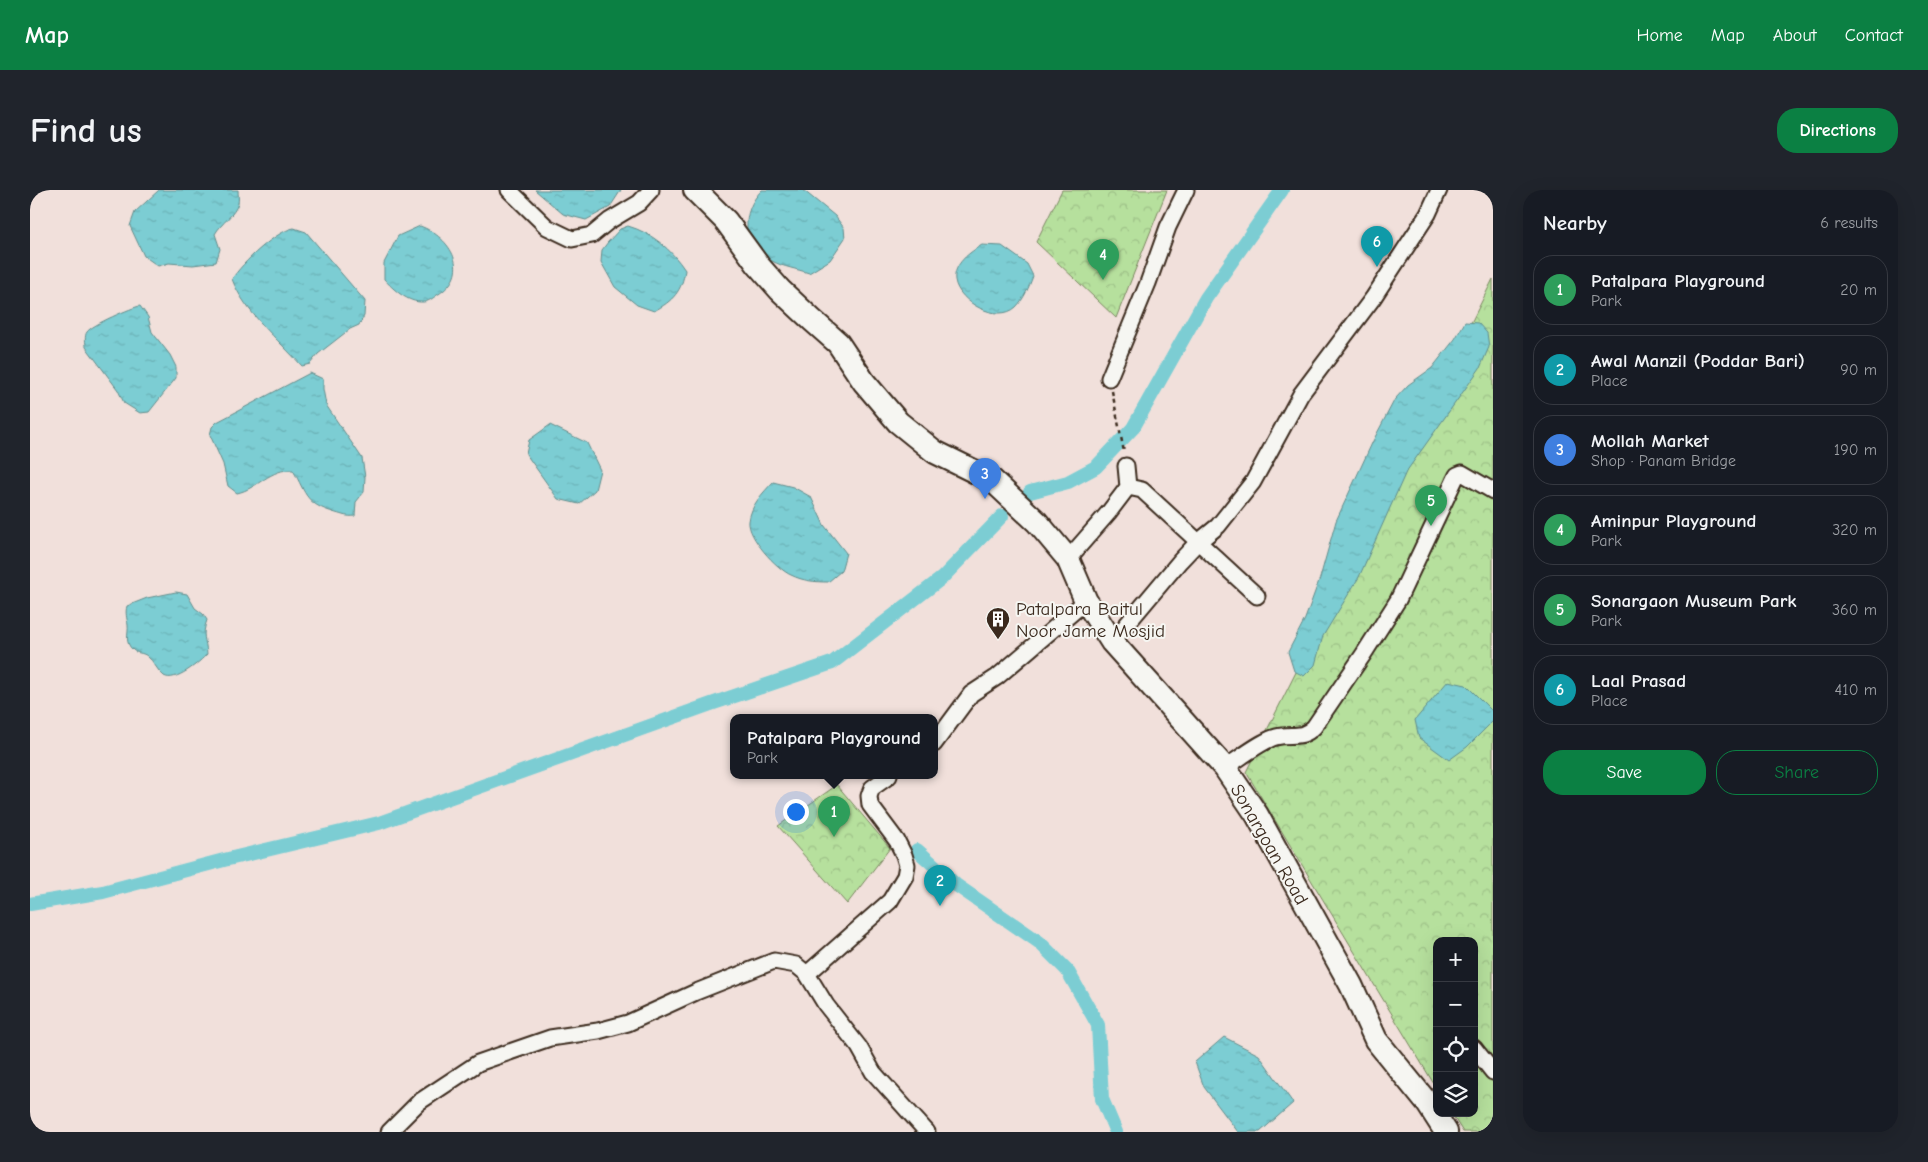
<!DOCTYPE html>
<meta charset="utf-8">
<style>
:root{--surface:#171b24;--page:#20242c;--text:#f1f3f6;--muted:#9ea1a6;--line:#363941;--accent:#0b8043}
body{margin:0;font-family:"Comic Neue",sans-serif;background:var(--page);color:var(--text)}
.controls{position:absolute;right:15px;bottom:15px;display:grid;overflow:hidden;border-radius:10px;box-shadow:0 5px 20px #0002}
.controls button{width:45px;height:45px;display:grid;place-items:center;padding:0;border:0;border-bottom:1px solid var(--line);background:var(--surface);color:var(--text);font:25px sans-serif}
.you{position:absolute;left:765px;top:621px;width:18px;height:18px;margin:-12px;border:4px solid #fff;border-radius:50%;background:#1a73e8;box-shadow:0 0 0 8px #1a73e833}
.badge{display:grid;place-items:center;width:32px;height:32px;border-radius:50%;background:var(--accent);color:#fff;font-size:16px;font-weight:700}
.pin{position:absolute;translate:-50% -41px;filter:drop-shadow(0 1px 2px #0008)}
.pin::after{content:'';position:absolute;top:26px;width:18px;height:15px;background:inherit;clip-path:polygon(0 0,100% 0,50% 100%)}
.popup{position:absolute;left:700px;top:524px;width:208px;height:65px;box-sizing:border-box;display:grid;place-content:center;border-radius:10px;background:var(--surface);filter:drop-shadow(0 1px 4px #0005);font-size:16px;white-space:nowrap;color:var(--muted)}
.popup b{font-size:19px;color:var(--text)}
.popup::after{content:'';position:absolute;left:50%;top:100%;margin-left:-10px;border:10px solid transparent;border-top-color:var(--surface)}
.list{margin:0;padding:0;list-style:none}
h2{display:flex;justify-content:space-between;align-items:center;height:65px;margin:0;padding:0 20px;font-size:21px}
h2 small{font-size:16px;font-weight:400;color:var(--muted)}
.list li{display:grid;grid-template-columns:32px 1fr auto;gap:15px;align-items:center;box-sizing:border-box;height:70px;margin:0 10px 10px;padding:0 10px;border:1px solid var(--line);border-radius:20px}
.list b{display:block;font-size:19px;white-space:nowrap}
.list p{margin:0;font-size:16px;white-space:nowrap;color:var(--muted)}
.list em{font-size:16px;font-style:normal;color:var(--muted)}
.actions{display:flex;gap:10px;padding:15px 20px}
.actions a{flex:1;padding:11px 0;border:1px solid var(--accent);border-radius:20px;text-align:center;font-size:18px;color:var(--accent)}
.actions .main{background:var(--accent);color:#fff}
.icon{flex:none;width:28px;height:28px;fill:none;stroke:currentColor;stroke-width:2;stroke-linecap:round;stroke-linejoin:round}
.map{position:relative;flex:none;width:1463px;height:942px;overflow:hidden;border-radius:20px}
header{display:flex;align-items:center;gap:30px;box-sizing:border-box;height:70px;padding:0 25px;background:var(--accent);color:#fff}
header strong{font-size:24px}
nav{display:flex;gap:28px;margin-inline-start:auto;font-size:18px}
.intro{display:flex;align-items:center;justify-content:space-between;box-sizing:border-box;height:120px;padding:0 30px}
h1{margin:0;font-size:35px}
.button{padding:12px 22px;border-radius:20px;background:var(--accent);color:#fff;font-size:18px;font-weight:700}
main{display:flex;gap:30px;padding:0 30px}
aside{flex:1;background:var(--surface);border-radius:20px;box-shadow:0 5px 20px #0002}
.map>svg:first-child{display:block}
.forest{fill:url(#forest-crowns);stroke:#78855e}
.water{fill:url(#water-ripples);stroke:#618c8b}
.lines{fill:none;stroke-linecap:round;stroke-linejoin:round}
.canal{stroke:#7bcdd3;stroke-width:14}
.street-casing{stroke:#3b2a1e;stroke-width:19}
.secondary-casing{stroke:#3b2a1e;stroke-width:26}
.path{stroke:#3b2a1e;stroke-width:2.5;stroke-dasharray:4 4;stroke-linecap:butt}
.street{stroke:#f6f6f2;stroke-width:15}
.secondary{stroke:#f6f6f2;stroke-width:22}
.labels{text-anchor:middle;stroke-width:4;stroke-linejoin:round;paint-order:stroke}
.poi-label{font-size:19px;fill:#3b2a1e;stroke:#f6f6f2;text-anchor:start}
.street-label{font-size:19px;fill:#3b2a1e;stroke:#f6f6f2}
</style>
<header>
<strong>Map</strong>
<nav><a>Home</a><a>Map</a><a>About</a><a>Contact</a></nav>
</header>
<div class="intro"><h1>Find us</h1><a class="button">Directions</a></div>
<main>
<div class="map">
<svg width="1463" height="942" viewBox="0 0 1463 942">
<defs>
<pattern id="forest-crowns" width="20" height="18" patternUnits="userSpaceOnUse" patternTransform="scale(1.25)"><rect width="20" height="18" fill="#b6e09d"/><path d="M2 6a3 3 0 1 1 6 0M12 15a3 3 0 1 1 6 0" fill="none" stroke="#9dc087"/></pattern>
<pattern id="water-ripples" width="26" height="14" patternUnits="userSpaceOnUse" patternTransform="scale(1.25)"><rect width="26" height="14" fill="#7bcdd3"/><path d="M2 4q2-2 4 0t4 0M15 11q2-2 4 0t4 0" fill="none" stroke="#6bb0b5"/></pattern>
</defs>
<rect width="100%" height="100%" fill="#f1e0db"/>
<filter id="ink" filterUnits="userSpaceOnUse"><feTurbulence type="fractalNoise" baseFrequency=".02" numOctaves="2"/><feDisplacementMap in="SourceGraphic" scale="10" xChannelSelector="R" yChannelSelector="G"/><feConvolveMatrix kernelMatrix="1 2 1 2 8 2 1 2 1" color-interpolation-filters="sRGB"/></filter>
<g filter="url(#ink)">
<g class="forest">
<polygon points="1032,0 1137,0 1086,128 1006,52"/>
<polygon points="1463,89 1463,942 1433,942 1421,923 1444,923 1444,751 1407,751 1407,899 1216,582"/>
<polygon points="807,595 860,658 817,714 748,636"/>
</g>
<g class="water">
<path d="M129,0H208C208,4 209,10 208,13C205,25 191,33 185,44L190,59L186,72L163,75L139,73L128,76L114,66L100,36L105,22Z"/>
<polygon points="505,0 591,0 580,17 556,30 533,24"/>
<path d="M732,0H773L805,26L814,38L815,48L800,70L779,83C767,79 753,77 742,71C711,57 710,22 732,0Z"/>
<path d="M390,36C421,47 443,84 407,105C403,108 398,112 393,112C378,113 363,99 354,89V73L368,46Z"/>
<path d="M598,36C622,43 641,59 655,80C652,101 643,111 624,121L607,115L585,97L571,72L572,60L578,52L590,39Z"/>
<path d="M264,38L276,42L335,111L334,126L329,135L320,139L288,164L280,174L272,176C248,149 215,123 202,89C212,73 246,41 264,38Z"/>
<path d="M952,55L972,56L997,74L1003,86C999,97 994,109 986,117C968,134 928,112 925,90C923,74 940,62 952,55Z"/>
<path d="M110,116L118,127L122,142L140,165L146,177V188L119,222L110,223L94,213L88,200L56,157C56,153 54,146 57,142C61,135 103,117 110,116Z"/>
<polygon points="1435,132 1448,133 1457,143 1459,157 1450,178 1376,282 1329,387 1293,446 1285,475 1274,486 1264,481 1258,462 1275,429 1290,388 1306,331 1343,251 1365,209 1378,195 1402,178 1425,149"/>
<path d="M280,183L293,189V199L296,215L332,268L335,287L334,302L326,312L325,326C317,327 313,325 306,323C275,314 277,305 263,280C241,278 227,299 207,303L198,296L193,274L180,245L182,237L187,232Z"/>
<polygon points="520,235 557,253 570,280 565,300 549,314 528,309 496,264 499,250"/>
<path d="M743,292L763,297L781,307L794,335L816,363L811,381L798,392C785,392 773,391 761,385C747,379 717,347 719,331C721,315 732,304 743,292Z"/>
<path d="M146,402L157,404L165,418L173,424L177,430C171,447 176,448 177,464C170,472 145,493 134,486C127,481 124,471 117,466C112,462 107,464 103,460C94,452 99,445 98,435C97,428 95,423 97,416L117,408Z"/>
<polygon points="1418,491 1436,495 1463,522 1463,531 1437,557 1419,570 1389,548 1385,530"/>
<polygon points="1194,847 1229,865 1263,913 1230,942 1208,942 1174,897 1165,872"/>
</g>
<g class="lines">
<g class="canal">
<polyline points="1000,302 1038,292 1066,277 1103,238 1176,108 1252,0"/>
<polyline points="887,660 926,695 1009,752 1037,780 1068,835 1072,909 1086,942"/>
<polyline points="0,714 73,702 194,670 349,633 681,514 802,473 912,388 972,326"/>
</g>
<g class="street-casing">
<g id="street">
<polyline points="479,0 517,37 542,49 562,45 579,31 609,13 621,0"/>
<polyline points="1079,188 1118,93 1138,37 1156,0"/>
<polyline points="1098,297 1112,300 1227,406"/>
<polyline points="1038,369 1079,322 1098,297 1096,276"/>
<polyline points="1082,452 1150,371 1167,353 1188,336 1223,292 1271,204 1343,108 1398,24 1409,0"/>
<polyline points="904,554 941,504 967,487 1056,411"/>
<path d="M1195,578C1207,570 1233,550 1246,547C1262,543 1271,550 1284,537L1333,465L1368,410L1427,285L1432,283L1463,301"/>
<polyline points="777,784 860,711 875,686 877,675 874,665 867,651 840,615 839,606 842,598 859,586"/>
<polyline points="1444,858 1463,882"/>
<polyline points="359,942 389,912 448,873 520,848 568,841 598,833 666,802 744,771 766,775 777,784 796,815 829,857 843,882 897,942"/>
</g>
</g>
<g class="secondary-casing">
<polyline id="secondary" points="665,0 696,31 728,75 750,100 782,130 808,153 834,192 868,232 905,262 962,290 1007,332 1038,369 1056,411 1082,452 1195,578 1227,625 1321,795 1346,850 1398,914 1416,942"/>
</g>
<polyline class="path" points="1082,201 1094,262"/>
<use href="#street" class="street"/>
<use href="#secondary" class="secondary"/>
</g>
</g>
<defs>
<g id="building-pin" transform="scale(1.25)"><path d="M0 17L-7.5 6A9.5 9.5 0 1 1 7.5 6Z" fill="#3b2a1e" stroke="#f6f6f2"/><path d="M-4-6H4V6H1V3H-1V6H-4ZM-2.5-4.3h1.7v1.8h-1.7ZM.8-4.3h1.7v1.8H.8ZM-2.5-1h1.7V.8h-1.7ZM.8-1h1.7V.8H.8Z" fill="#fff"/></g>
</defs>
<g fill-rule="evenodd">
<use href="#building-pin" x="968" y="429"/>
</g>
<g class="labels">
<g class="poi-label">
<text x="986" y="425">Patalpara Baitul<tspan x="986" dy="22">Noor Jame Mosjid</tspan></text>
</g>
<g class="street-label">
<text transform="translate(1240 654) rotate(60)" y="7">Sonargoan Road</text>
</g>
</g>
</svg>
<div class="controls">
<button>+</button>
<button>−</button>
<button><svg class="icon" aria-label="locate" viewBox="0 0 24 24"><circle cx="12" cy="12" r="6"/><path d="M12 2v4M12 18v4M2 12h4M18 12h4"/></svg></button>
<button><svg class="icon" aria-label="layers" viewBox="0 0 24 24"><path d="M12 4l9 5-9 5-9-5zM3 14l9 5 9-5"/></svg></button>
</div>
<div class="you"></div>
<div class="pin badge" style="left:804px;top:647px;background:#2e9e5b">1</div>
<div class="popup"><b>Patalpara Playground</b>Park</div>
<div class="pin badge" style="left:910px;top:716px;background:#0f9aa8">2</div>
<div class="pin badge" style="left:955px;top:309px;background:#3f7fe0">3</div>
<div class="pin badge" style="left:1073px;top:90px;background:#2e9e5b">4</div>
<div class="pin badge" style="left:1401px;top:336px;background:#2e9e5b">5</div>
<div class="pin badge" style="left:1347px;top:77px;background:#0f9aa8">6</div>
</div>
<aside>
<h2>Nearby<small>6 results</small></h2>
<ul class="list">
<li><span class="badge" style="background:#2e9e5b">1</span><div><b>Patalpara Playground</b><p>Park</p></div><em>20 m</em></li>
<li><span class="badge" style="background:#0f9aa8">2</span><div><b>Awal Manzil (Poddar Bari)</b><p>Place</p></div><em>90 m</em></li>
<li><span class="badge" style="background:#3f7fe0">3</span><div><b>Mollah Market</b><p>Shop · Panam Bridge</p></div><em>190 m</em></li>
<li><span class="badge" style="background:#2e9e5b">4</span><div><b>Aminpur Playground</b><p>Park</p></div><em>320 m</em></li>
<li><span class="badge" style="background:#2e9e5b">5</span><div><b>Sonargaon Museum Park</b><p>Park</p></div><em>360 m</em></li>
<li><span class="badge" style="background:#0f9aa8">6</span><div><b>Laal Prasad</b><p>Place</p></div><em>410 m</em></li>
</ul>
<div class="actions"><a class="main">Save</a><a>Share</a></div>
</aside>
</main>
